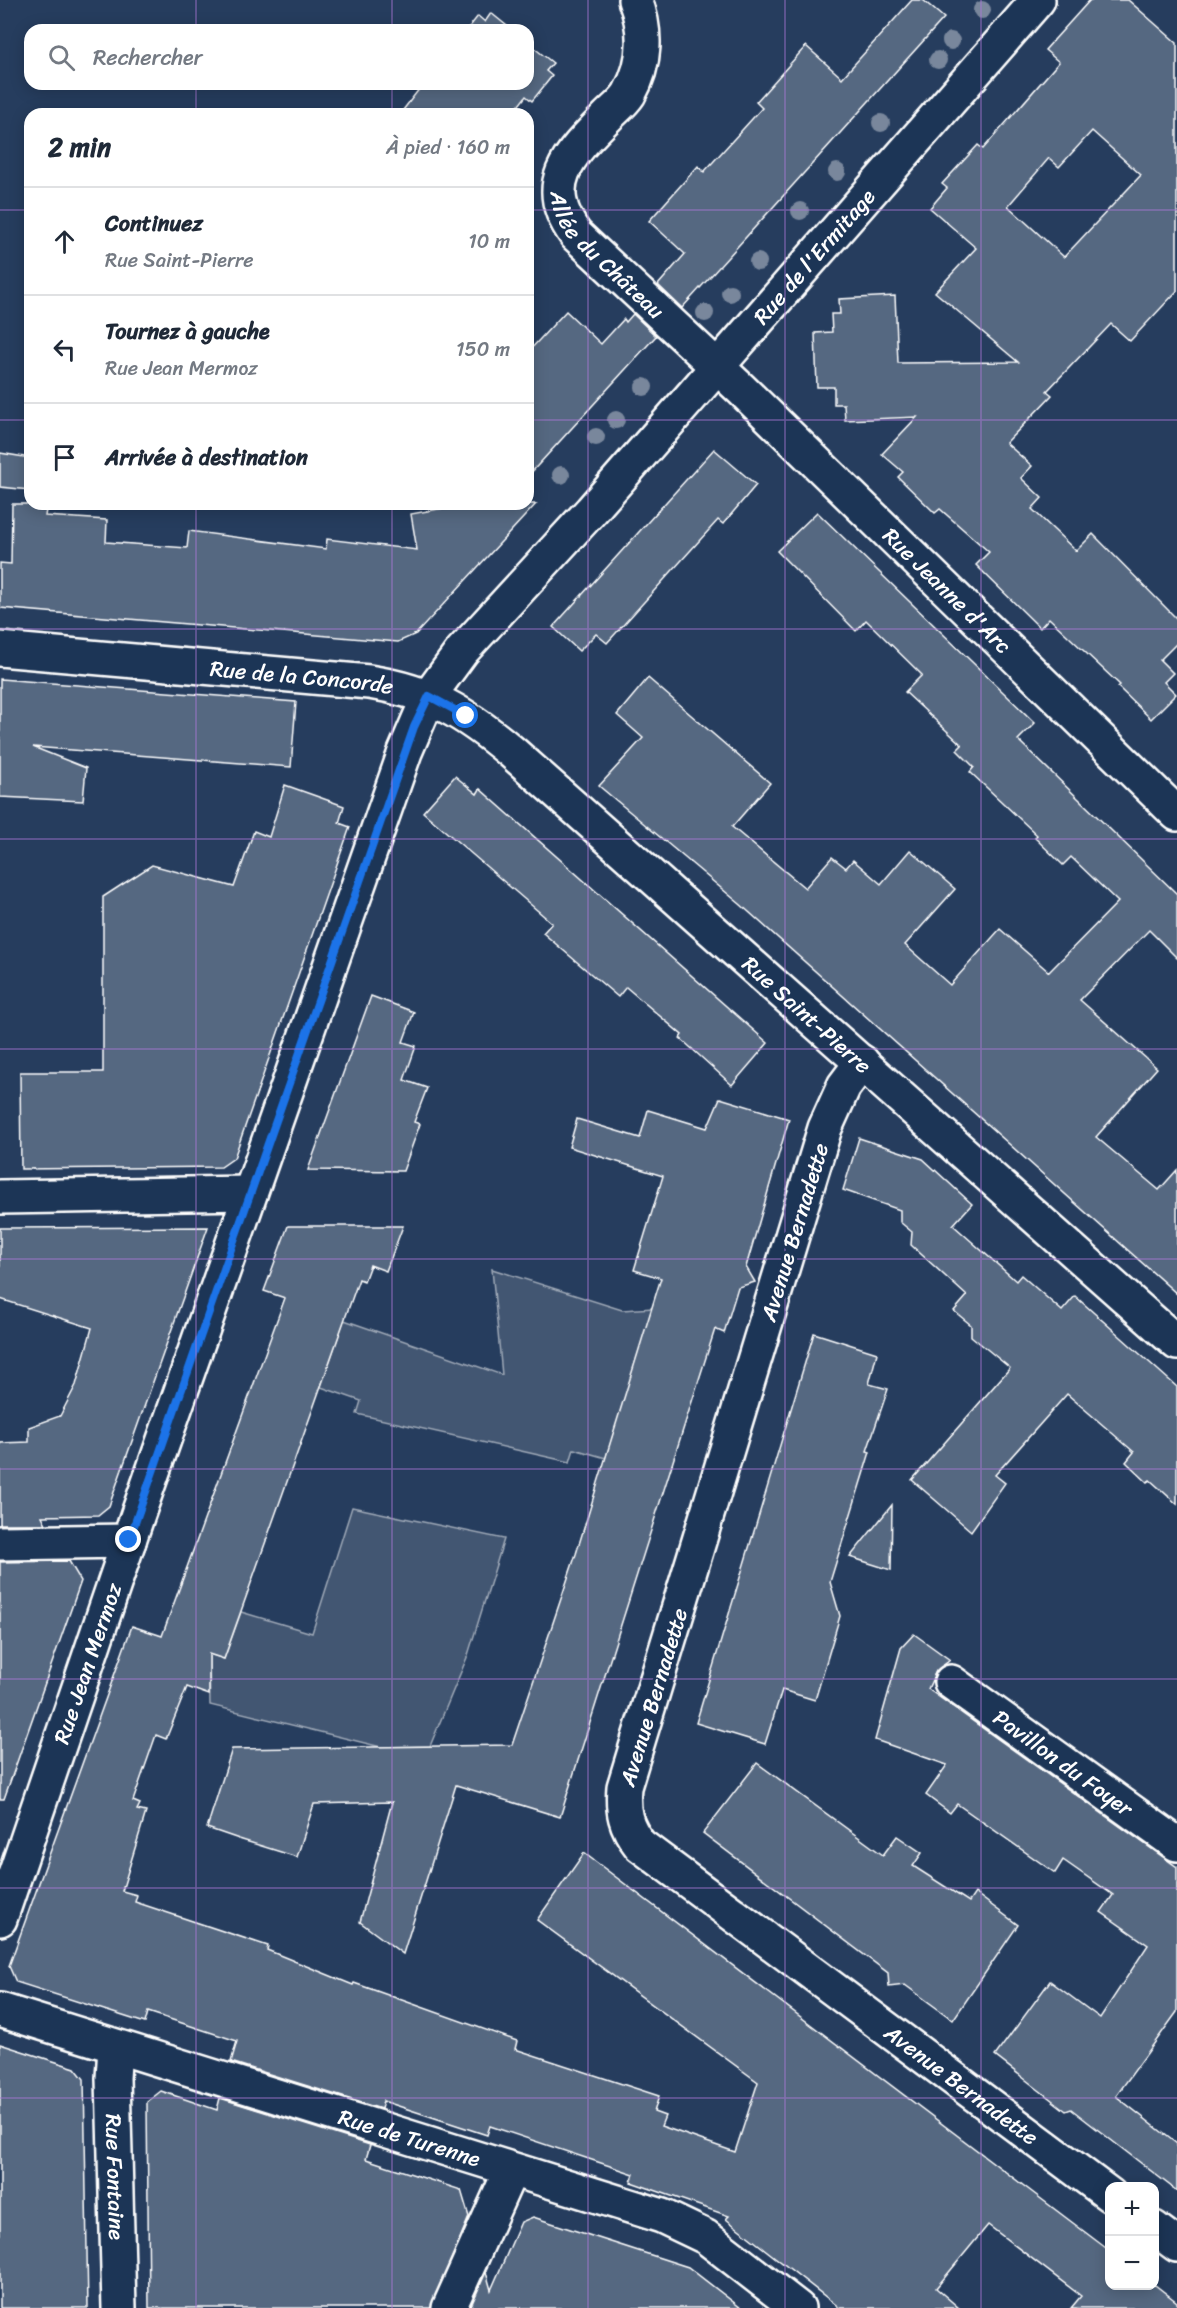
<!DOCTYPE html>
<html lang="fr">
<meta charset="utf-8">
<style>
:root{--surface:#fff;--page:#f2f2f3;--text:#1f2937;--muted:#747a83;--line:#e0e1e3}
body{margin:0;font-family:Sriracha,sans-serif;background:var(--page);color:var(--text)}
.controls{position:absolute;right:18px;bottom:18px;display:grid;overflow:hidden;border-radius:12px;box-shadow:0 3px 15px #0003}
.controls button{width:54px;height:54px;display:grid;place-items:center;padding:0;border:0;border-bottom:2px solid var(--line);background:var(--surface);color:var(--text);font:30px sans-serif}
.stop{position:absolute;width:18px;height:18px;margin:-14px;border:4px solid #1a73e8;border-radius:50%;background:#fff}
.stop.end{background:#1a73e8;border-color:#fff;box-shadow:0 2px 6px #0008}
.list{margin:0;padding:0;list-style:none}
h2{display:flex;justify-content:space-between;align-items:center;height:78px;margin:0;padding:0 24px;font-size:26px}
h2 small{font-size:20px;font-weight:400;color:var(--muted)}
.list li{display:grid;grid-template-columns:39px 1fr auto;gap:18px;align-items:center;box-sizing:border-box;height:108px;padding:0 24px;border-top:2px solid var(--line)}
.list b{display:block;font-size:22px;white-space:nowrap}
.list p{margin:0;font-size:20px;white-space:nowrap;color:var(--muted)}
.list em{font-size:20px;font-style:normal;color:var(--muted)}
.icon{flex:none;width:33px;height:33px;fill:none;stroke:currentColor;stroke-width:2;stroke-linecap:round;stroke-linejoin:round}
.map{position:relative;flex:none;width:1177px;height:2308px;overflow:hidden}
.search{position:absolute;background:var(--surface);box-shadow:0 3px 15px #0003;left:24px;top:24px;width:510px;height:66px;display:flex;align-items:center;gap:15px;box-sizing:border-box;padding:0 21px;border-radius:18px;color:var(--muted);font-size:22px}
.panel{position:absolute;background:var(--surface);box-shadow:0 3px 15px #0003;left:24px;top:108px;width:510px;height:402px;border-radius:18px}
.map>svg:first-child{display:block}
.green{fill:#425672;stroke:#a0aab8;stroke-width:1.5}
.building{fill:#556781;stroke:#fff;stroke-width:1.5;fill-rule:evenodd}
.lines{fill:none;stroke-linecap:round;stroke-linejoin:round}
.minor-casing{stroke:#fff;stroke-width:38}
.minor{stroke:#1d3557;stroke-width:33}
.tree{fill:#79879c}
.route{stroke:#1a73e8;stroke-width:8}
.grid{fill:none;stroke:#a976d5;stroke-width:1.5;stroke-opacity:0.55}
.labels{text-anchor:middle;stroke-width:6;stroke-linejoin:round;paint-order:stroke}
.street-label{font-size:22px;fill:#fff;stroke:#1d3557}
</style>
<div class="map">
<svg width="1177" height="2308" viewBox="0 0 1177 2308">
<rect width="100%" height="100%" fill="#263d5e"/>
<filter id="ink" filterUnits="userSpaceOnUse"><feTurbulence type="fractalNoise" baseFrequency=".0167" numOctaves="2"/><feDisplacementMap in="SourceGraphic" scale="12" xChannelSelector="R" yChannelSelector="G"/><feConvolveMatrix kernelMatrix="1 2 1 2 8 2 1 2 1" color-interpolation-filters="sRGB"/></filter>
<g filter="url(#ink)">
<g class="green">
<polygon points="492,1269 622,1310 653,1308 606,1458 574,1449 570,1462 357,1414 361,1401 321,1387 344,1320 502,1375"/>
<polygon points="352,1507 504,1539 468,1655 430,1746 381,1747 210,1705 209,1654 224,1659 241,1612 312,1633"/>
</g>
<g class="building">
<polygon points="912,0 923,0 944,18 682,308 658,285 685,254 649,221 698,166 704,172 762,108 756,102 806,46 842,78"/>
<path d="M1090,0H1128L1177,43V291L1130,341L1111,324L1047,391L1052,395L1006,443L1032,466L1021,478L1042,498L1032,509L1076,551L1093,534L1177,619V643L1160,660L1173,673L1164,682L1176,694L1151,719L1118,687L1120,685L1049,618L1040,628L976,565L989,552L940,509L935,513L898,477L903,472L882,454L917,417L845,420L844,404H834V387H817L815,333L832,332L831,314H840L839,299L895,296L898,363L1018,362L935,292L976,248L930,208L947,188L942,184L978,145L983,149L1059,62L1045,50ZM1092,131L1141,175L1064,257L1008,206L1049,158L1059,167Z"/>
<polygon points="491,13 512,30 467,30 478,16 485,22"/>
<polygon points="528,43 553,63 546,71 552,76 532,101 526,96 512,114 400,114 423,84 528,84"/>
<polygon points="566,311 601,344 624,319 626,322 633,314 656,336 528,476 528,352"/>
<polygon points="714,449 756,485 723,524 718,520 607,643 596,634 579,651 553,627"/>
<polygon points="0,453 30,458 30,490 0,487"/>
<polygon points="12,504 47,504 45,516 107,520 106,542 187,548 189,531 326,549 327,539 417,550 411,514 466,504 536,504 416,634 398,642 0,608 0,563 11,564"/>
<polygon points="817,512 1035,723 1018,740 1177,894 1177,958 1149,930 1080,1000 1157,1068 1096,1137 1159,1190 1177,1170 1177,1294 740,904 599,786 643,738 617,715 648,678 770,783 732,827 805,888 832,857 846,868 853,860 881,884 910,850 955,889 905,945 950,985 1000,929 1049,972 1118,902 1071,857 1063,865 1035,838 1037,835 970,772 974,767 957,750 962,745 905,692 922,675 866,620 856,631 777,551"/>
<polygon points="0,679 296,702 291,767 33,747 86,768 83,801 0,797"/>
<polygon points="455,776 477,794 480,789 768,1043 732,1085 680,1038 682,1035 626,987 618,997 543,933 552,923 423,812"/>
<polygon points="285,785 344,806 339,823 350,827 234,1158 221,1167 21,1169 20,1072 103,1072 103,897 152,865 234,887 254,831 269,837"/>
<polygon points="371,996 414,1012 403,1042 416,1046 404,1080 427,1088 414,1122 420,1124 403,1171 308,1170"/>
<polygon points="720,1098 789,1119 746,1267 755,1282 738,1287 724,1333 715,1329 560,1817 456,1785 403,1954 360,1922 392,1802 314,1804 297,1857 239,1839 207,1828 232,1749 512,1745 576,1554 661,1278 634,1270 663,1176 569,1147 577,1119 640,1138 648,1110 707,1128"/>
<polygon points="859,1138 923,1159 972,1204 953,1225 1016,1281 1021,1275 1062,1311 1075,1296 1177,1387 1177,1504 1150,1480 1147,1482 1126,1462 1134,1452 1067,1394 995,1475 1005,1483 971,1531 912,1480 1010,1368 971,1336 971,1325 954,1311 967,1296 911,1245 912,1232 900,1222 900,1210 843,1190"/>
<polygon points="288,1226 403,1226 386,1271 370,1265 364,1281 359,1279 224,1659 209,1654 209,1695 187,1687 166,1739 156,1735 133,1801 140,1804 137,1810 146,1812 122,1891 137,1895 135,1902 268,1946 267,1950 353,1985 354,1983 517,2041 515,2049 659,2096 654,2112 665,2116 661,2126 735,2152 758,2082 537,1920 584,1853 1110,2251 1110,2286 1155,2285 1177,2302 1177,2308 1071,2308 1081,2296 988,2225 936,2288 959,2308 840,2308 726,2219 729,2216 631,2182 634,2174 490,2126 487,2135 383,2101 381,2109 231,2062 237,2041 148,2012 145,2023 16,1982 9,1966 132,1626 162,1636 285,1298 264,1291"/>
<polygon points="208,1227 109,1506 98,1515 42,1516 46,1524 0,1524 0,1443 29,1442 29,1427 60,1416 76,1385 92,1328 0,1299 0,1228"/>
<polygon points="814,1333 877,1353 869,1384 888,1389 867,1451 870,1452 830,1582 840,1616 815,1700 782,1690 765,1744 696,1723"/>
<polygon points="892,1505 891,1570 850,1557"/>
<polygon points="69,1561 81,1581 4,1799 0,1799 0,1562"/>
<polygon points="914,1634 950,1660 936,1671 928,1689 1177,1867 1177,2012 1116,2096 1177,2144 1177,2191 1071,2109 1066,2111 995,2056 1050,1981 1100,2018 1148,1945 1101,1912 1113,1895 1063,1860 1055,1873 957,1804 950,1813 926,1795 947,1765 875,1740 901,1648"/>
<polygon points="757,1763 883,1855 897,1836 922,1853 913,1866 969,1902 975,1893 1018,1925 953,2020 905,1985 889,1987 888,1973 703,1833"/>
<polygon points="0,2044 75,2068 84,2079 88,2308 0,2308"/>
<polygon points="161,2091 217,2110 220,2098 370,2145 366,2159 461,2190 469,2217 431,2308 149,2308 147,2102"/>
<polygon points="533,2217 688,2267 741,2308 470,2308 486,2272 491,2290 521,2222"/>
</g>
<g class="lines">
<g class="minor-casing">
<g id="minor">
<path id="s1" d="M635,0C647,31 646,64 629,94C624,102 614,110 607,117C570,154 538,184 576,235L741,389L1177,814"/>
<path id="s2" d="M0,649L369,682C430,691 467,714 513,753L1177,1343"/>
<path id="s3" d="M862,1062L844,1086L825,1128L624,1787C622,1811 625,1826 640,1845L1110,2195"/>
<polyline points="0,1197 250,1193"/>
<polyline points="0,1543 129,1541"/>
<path id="s4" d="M951,1682L1177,1844"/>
<path id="s5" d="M0,1919L138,1514L405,752L429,696L462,651L591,511L1038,0"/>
<path id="s6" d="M0,2010L662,2216L706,2237L798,2308"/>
<path id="s7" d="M115,2047L113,2078L119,2308"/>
<polyline points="1154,2228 1177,2245"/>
<polyline points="449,2308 511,2170"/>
</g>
</g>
<use href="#minor" class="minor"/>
</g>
<g class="tree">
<circle cx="982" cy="10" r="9"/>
<circle cx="951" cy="41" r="9"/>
<circle cx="938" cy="60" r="9"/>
<circle cx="881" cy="123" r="9"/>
<circle cx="837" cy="172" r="9"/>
<circle cx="800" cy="211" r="9"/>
<circle cx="758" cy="262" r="9"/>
<circle cx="730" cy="293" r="9"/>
<circle cx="705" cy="313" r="9"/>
<circle cx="644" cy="387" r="9"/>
<circle cx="616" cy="420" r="9"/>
<circle cx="596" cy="437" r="9"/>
<circle cx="561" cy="475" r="9"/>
</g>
</g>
<g class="lines" filter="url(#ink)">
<polyline class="route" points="129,1540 414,727 429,696 466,716"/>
</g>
<path class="grid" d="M196,0V30M392,0V30M588,0V2308M785,0V2308M981,0V2308M196,84V114M392,84V114M0,210H30M528,210H1177M0,420H30M528,420H1177M196,504V2308M392,504V2308M0,629H1177M0,839H1177M0,1049H1177M0,1259H1177M0,1469H1177M0,1679H1177M0,1888H1177M0,2098H1177"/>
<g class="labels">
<g class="street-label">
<text dy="8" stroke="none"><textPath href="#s1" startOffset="302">Allée du Château</textPath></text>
<text dy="8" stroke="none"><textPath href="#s5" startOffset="1881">Rue de l'Ermitage</textPath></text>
<text dy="8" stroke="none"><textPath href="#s1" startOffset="782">Rue Jeanne d'Arc</textPath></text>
<text dy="8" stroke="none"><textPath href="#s2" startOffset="303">Rue de la Concorde</textPath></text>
<text dy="8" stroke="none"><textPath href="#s2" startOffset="927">Rue Saint-Pierre</textPath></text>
<text transform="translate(794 1232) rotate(-73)" y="8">Avenue Bernadette</text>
<text dy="8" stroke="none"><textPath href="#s5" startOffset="270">Rue Jean Mermoz</textPath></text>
<text transform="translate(653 1697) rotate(-73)" y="8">Avenue Bernadette</text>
<text dy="8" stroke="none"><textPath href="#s4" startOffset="138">Pavillon du Foyer</textPath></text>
<text dy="8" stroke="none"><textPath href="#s3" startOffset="1228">Avenue Bernadette</textPath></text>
<text dy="8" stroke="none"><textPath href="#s6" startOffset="429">Rue de Turenne</textPath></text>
<text dy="8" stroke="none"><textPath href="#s7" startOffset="130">Rue Fontaine</textPath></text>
</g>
</g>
</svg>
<div class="controls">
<button>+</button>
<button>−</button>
</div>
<div class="stop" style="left:466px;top:716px"></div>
<div class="stop end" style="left:129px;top:1540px"></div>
<div class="search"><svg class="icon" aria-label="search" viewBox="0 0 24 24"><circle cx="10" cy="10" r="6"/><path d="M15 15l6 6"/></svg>Rechercher</div>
<section class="panel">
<h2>2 min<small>À pied · 160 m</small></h2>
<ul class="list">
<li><svg class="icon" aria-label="ahead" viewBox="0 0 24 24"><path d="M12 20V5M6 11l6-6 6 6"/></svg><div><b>Continuez</b><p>Rue Saint-Pierre</p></div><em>10 m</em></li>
<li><svg class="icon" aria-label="left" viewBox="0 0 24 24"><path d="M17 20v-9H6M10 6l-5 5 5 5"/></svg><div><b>Tournez à gauche</b><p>Rue Jean Mermoz</p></div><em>150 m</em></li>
<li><svg class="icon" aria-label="arrive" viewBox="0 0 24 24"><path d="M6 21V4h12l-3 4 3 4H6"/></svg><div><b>Arrivée à destination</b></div></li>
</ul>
</section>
</div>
